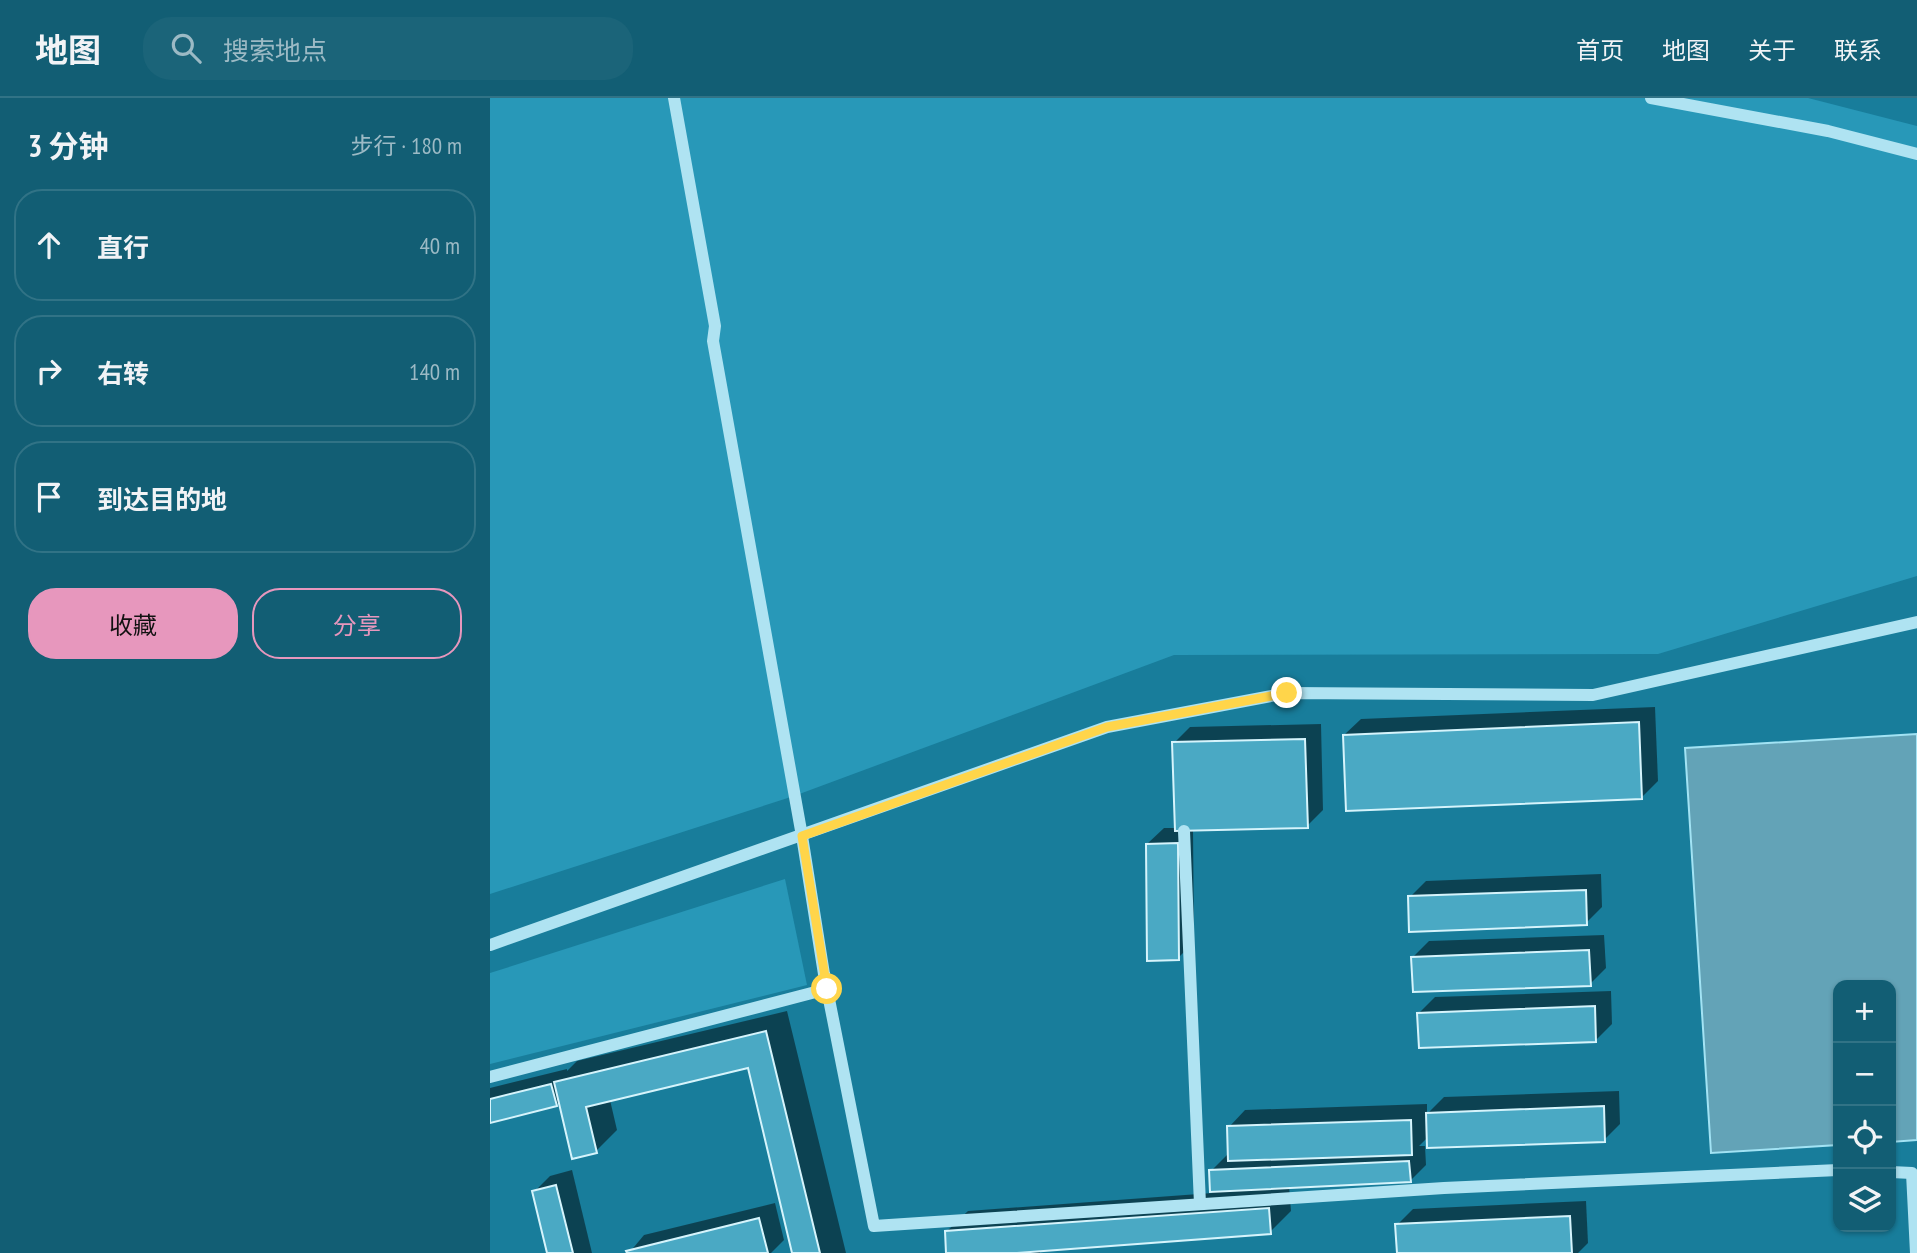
<!DOCTYPE html>
<html lang="zh">
<meta charset="utf-8">
<style>
:root{--surface:#125e74;--page:#1b6479;--text:#f1f3f6;--muted:#9cbac5;--line:#317386;--accent:#e797bd}
body{margin:0;font-family:"PT Sans Narrow","Noto Sans SC",sans-serif;background:var(--page);color:var(--text)}
.controls{position:absolute;right:21px;bottom:21px;display:grid;overflow:hidden;border-radius:14px;box-shadow:0 2px 5px #0004}
.controls button{width:63px;height:63px;display:grid;place-items:center;padding:0;border:0;border-bottom:2px solid var(--line);background:var(--surface);color:var(--text);font:35px sans-serif}
.stop{position:absolute;width:21px;height:21px;margin:-16px;border:5px solid #ffd54a;border-radius:50%;background:#fff}
.stop.end{background:#ffd54a;border-color:#fff;box-shadow:0 2px 7px #0008}
.list{margin:0;padding:0;list-style:none}
h2{display:flex;justify-content:space-between;align-items:center;height:91px;margin:0;padding:0 28px;font-size:30px}
h2 small{font-size:23px;font-weight:400;color:var(--muted)}
.list li{display:grid;grid-template-columns:46px 1fr auto;gap:21px;align-items:center;box-sizing:border-box;height:112px;margin:0 14px 14px;padding:0 14px;border:2px solid var(--line);border-radius:28px}
.list b{display:block;font-size:26px;white-space:nowrap}
.list em{font-size:23px;font-style:normal;color:var(--muted)}
.actions{display:flex;gap:14px;padding:21px 28px}
.actions a{flex:1;padding:16px 0;border:2px solid var(--accent);border-radius:28px;text-align:center;font-size:24px;color:var(--accent)}
.actions .main{background:var(--accent);color:#111}
.icon{flex:none;width:38px;height:38px;fill:none;stroke:currentColor;stroke-width:2;stroke-linecap:round;stroke-linejoin:round}
.map{position:relative;flex:none;width:1427px;height:1155px;overflow:hidden}
header{display:flex;align-items:center;gap:42px;box-sizing:border-box;height:98px;padding:0 35px;background:var(--surface);border-bottom:2px solid var(--line)}
header strong{font-size:33px}
nav{display:flex;gap:38px;margin-inline-start:auto;font-size:24px}
.search{width:490px;height:63px;background:var(--page);display:flex;align-items:center;gap:18px;box-sizing:border-box;padding:0 24px;border-radius:28px;color:var(--muted);font-size:26px}
main{display:flex}
aside{flex:1;background:var(--surface)}
.map>svg:first-child{display:block}
.green{fill:#2898b8}
.water{fill:#63a3b7;stroke:#a2e3f4;stroke-width:2}
.shadow{fill:#0007}
.building{fill:#4aa9c4;stroke:#d6f4fc;stroke-width:2}
.lines{fill:none;stroke-linecap:round;stroke-linejoin:round}
.minor{stroke:#afe3f2;stroke-width:12}
.route{stroke:#ffd54a;stroke-width:9}
</style>
<header>
<strong>地图</strong>
<div class="search"><svg class="icon" aria-label="search" viewBox="0 0 24 24"><circle cx="10" cy="10" r="6"/><path d="M15 15l6 6"/></svg>搜索地点</div>
<nav><a>首页</a><a>地图</a><a>关于</a><a>联系</a></nav>
</header>
<main>
<aside>
<h2>3 分钟<small>步行 · 180 m</small></h2>
<ul class="list">
<li><svg class="icon" aria-label="ahead" viewBox="0 0 24 24"><path d="M12 20V5M6 11l6-6 6 6"/></svg><div><b>直行</b></div><em>40 m</em></li>
<li><svg class="icon" aria-label="right" viewBox="0 0 24 24"><path d="M7 20v-9h11M14 6l5 5-5 5"/></svg><div><b>右转</b></div><em>140 m</em></li>
<li><svg class="icon" aria-label="arrive" viewBox="0 0 24 24"><path d="M6 21V4h12l-3 4 3 4H6"/></svg><div><b>到达目的地</b></div></li>
</ul>
<div class="actions"><a class="main">收藏</a><a>分享</a></div>
</aside>
<div class="map">
<svg width="1427" height="1155" viewBox="0 0 1427 1155">
<rect width="100%" height="100%" fill="#187d9b"/>
<g class="green">
<polygon points="0,0 1318,0 1427,28 1427,478 1168,556 684,557 304,698 0,796"/>
<polygon points="295,781 317,887 0,966 0,875"/>
</g>
<polygon class="water" points="1427,636 1427,1042 1401,1044 1401,887 1348,887 1348,1047 1221,1055 1195,650"/>
<g class="shadow">
<polygon points="1165,609 1168,683 1152,699 854,637 871,621"/>
<polygon points="831,626 833,712 817,728 703,731 704,844 688,860 657,746 674,730 687,730 684,645 700,629"/>
<polygon points="1111,776 1112,809 1096,825 920,799 936,783"/>
<polygon points="1114,837 1116,870 1100,886 923,859 939,843"/>
<polygon points="1121,893 1122,926 1106,942 929,915 945,899"/>
<polygon points="297,913 356,1155 304,1155 259,968 120,1002 127,1032 106,1053 70,1003 66,1007 0,1023 0,990 77,971 77,973 87,963"/>
<polygon points="1129,993 1130,1026 1114,1042 939,1038 929,1048 935,1048 936,1067 920,1083 799,1088 801,1113 780,1134 550,1151 550,1155 458,1155 456,1134 478,1113 722,1095 721,1073 737,1057 740,1057 739,1029 755,1012 937,1006 937,1016 954,999"/>
<polygon points="82,1072 102,1155 59,1155 44,1094 60,1078"/>
<polygon points="1096,1103 1098,1145 1088,1155 909,1155 907,1127 923,1111"/>
<polygon points="285,1105 294,1142 281,1155 139,1155 154,1137"/>
</g>
<g class="building">
<polygon points="1149,624 1152,701 856,713 853,637"/>
<polygon points="815,641 818,730 685,733 682,644"/>
<polygon points="688,745 689,862 657,863 656,746"/>
<polygon points="1096,792 1097,827 919,834 918,798"/>
<polygon points="1099,852 1101,888 923,894 921,859"/>
<polygon points="1105,908 1106,944 929,950 927,915"/>
<polygon points="276,933 330,1155 302,1155 258,970 96,1009 107,1055 82,1061 64,984"/>
<polygon points="61,986 67,1008 0,1025 0,1001"/>
<polygon points="1114,1008 1115,1044 937,1050 936,1015"/>
<polygon points="921,1022 922,1057 738,1063 737,1028"/>
<polygon points="919,1063 921,1084 720,1094 719,1072"/>
<polygon points="66,1087 83,1155 57,1155 42,1093"/>
<polygon points="779,1110 781,1136 527,1155 456,1155 455,1133"/>
<polygon points="1080,1118 1082,1155 907,1155 905,1126"/>
<polygon points="269,1120 278,1155 137,1155 136,1153"/>
</g>
<g class="lines">
<g class="minor">
<polyline points="184,0 225,228 223,243 312,738 334,876 384,1128 954,1090 1348,1072"/>
<polyline points="1161,0 1338,33 1427,56"/>
<polyline points="694,733 710,1106"/>
<polyline points="0,847 617,629 797,595 1103,597 1427,524"/>
<polyline points="0,979 337,891"/>
<polyline points="1401,1074 1422,1075 1426,1155"/>
</g>
</g>
<g class="lines">
<polyline class="route" points="337,891 312,738 617,629 797,595"/>
</g>
</svg>
<div class="controls">
<button>+</button>
<button>−</button>
<button><svg class="icon" aria-label="locate" viewBox="0 0 24 24"><circle cx="12" cy="12" r="6"/><path d="M12 2v4M12 18v4M2 12h4M18 12h4"/></svg></button>
<button><svg class="icon" aria-label="layers" viewBox="0 0 24 24"><path d="M12 4l9 5-9 5-9-5zM3 14l9 5 9-5"/></svg></button>
</div>
<div class="stop" style="left:337px;top:891px"></div>
<div class="stop end" style="left:797px;top:595px"></div>
</div>
</main>
